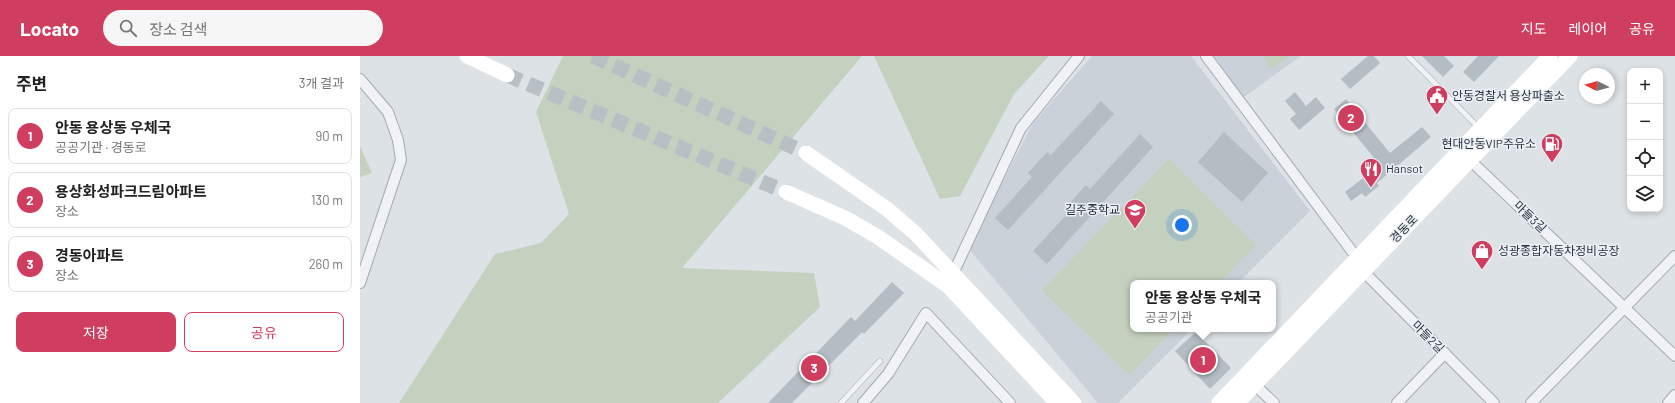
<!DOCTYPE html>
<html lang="ko">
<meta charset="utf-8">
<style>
:root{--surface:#fff;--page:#f6f6f6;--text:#222;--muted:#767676;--line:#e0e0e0;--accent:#d03e5f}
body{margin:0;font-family:Barlow,"Noto Sans KR",sans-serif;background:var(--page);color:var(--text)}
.controls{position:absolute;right:12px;top:12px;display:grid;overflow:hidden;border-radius:8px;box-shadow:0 2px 6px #0003}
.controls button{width:36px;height:36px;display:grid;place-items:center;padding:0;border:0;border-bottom:1px solid var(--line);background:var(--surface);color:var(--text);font:20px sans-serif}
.compass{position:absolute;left:1219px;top:12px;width:36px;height:36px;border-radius:50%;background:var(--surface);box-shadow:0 2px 6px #0003;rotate:275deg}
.you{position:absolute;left:822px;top:169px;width:14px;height:14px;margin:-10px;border:3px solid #fff;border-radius:50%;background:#1a73e8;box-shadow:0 0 0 6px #1a73e833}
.badge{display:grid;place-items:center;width:26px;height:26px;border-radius:50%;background:var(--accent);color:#fff;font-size:13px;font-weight:700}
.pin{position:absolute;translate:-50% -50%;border:2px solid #fff;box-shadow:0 1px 4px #0006}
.popup{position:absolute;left:770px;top:224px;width:146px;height:52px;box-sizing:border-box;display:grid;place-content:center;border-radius:8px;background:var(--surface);filter:drop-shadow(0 1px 3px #0005);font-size:13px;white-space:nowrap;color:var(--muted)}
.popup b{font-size:15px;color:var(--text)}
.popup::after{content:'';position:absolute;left:50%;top:100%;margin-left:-8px;border:8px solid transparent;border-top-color:var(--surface)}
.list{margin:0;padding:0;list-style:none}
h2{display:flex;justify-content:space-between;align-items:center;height:52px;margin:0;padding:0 16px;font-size:17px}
h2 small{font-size:13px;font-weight:400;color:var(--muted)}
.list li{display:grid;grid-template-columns:26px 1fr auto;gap:12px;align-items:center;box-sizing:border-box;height:56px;margin:0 8px 8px;padding:0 8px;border:1px solid var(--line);border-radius:8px}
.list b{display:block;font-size:15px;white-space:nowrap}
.list p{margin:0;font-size:13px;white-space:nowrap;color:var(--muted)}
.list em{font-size:13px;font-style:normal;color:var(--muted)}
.actions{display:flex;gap:8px;padding:12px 16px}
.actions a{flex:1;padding:9px 0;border:1px solid var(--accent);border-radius:8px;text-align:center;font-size:14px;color:var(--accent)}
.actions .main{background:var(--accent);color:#fff}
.icon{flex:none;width:22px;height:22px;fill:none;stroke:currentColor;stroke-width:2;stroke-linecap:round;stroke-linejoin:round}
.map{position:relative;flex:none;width:1315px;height:347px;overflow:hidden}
header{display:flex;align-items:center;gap:24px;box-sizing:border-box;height:56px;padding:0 20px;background:var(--accent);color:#fff}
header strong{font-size:19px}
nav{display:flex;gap:22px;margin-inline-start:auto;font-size:14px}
.search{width:280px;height:36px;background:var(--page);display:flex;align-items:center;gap:10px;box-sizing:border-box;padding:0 14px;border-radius:22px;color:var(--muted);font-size:15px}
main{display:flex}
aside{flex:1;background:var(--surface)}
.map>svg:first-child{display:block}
.built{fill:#cbd1d9}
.green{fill:#c4d1be}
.building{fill:#b4bcc4}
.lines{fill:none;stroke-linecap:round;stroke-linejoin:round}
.secondary-tunnel{stroke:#b8bfc5;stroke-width:15;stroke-dasharray:15 8;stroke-linecap:butt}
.lane-casing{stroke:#a2a9b1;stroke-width:6}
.street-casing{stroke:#a2a9b1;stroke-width:12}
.lane{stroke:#f0f2f6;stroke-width:5}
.street{stroke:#f0f2f6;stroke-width:10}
.secondary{stroke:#fff;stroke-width:15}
.labels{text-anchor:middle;stroke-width:3;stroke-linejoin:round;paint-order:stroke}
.poi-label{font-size:12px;fill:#26313e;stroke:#edf1f5;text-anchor:start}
.street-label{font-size:12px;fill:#26313e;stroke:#edf1f5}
</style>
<header>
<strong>Locato</strong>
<div class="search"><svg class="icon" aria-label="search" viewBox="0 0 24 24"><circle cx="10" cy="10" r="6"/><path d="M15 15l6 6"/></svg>장소 검색</div>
<nav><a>지도</a><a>레이어</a><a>공유</a></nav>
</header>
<main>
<aside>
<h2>주변<small>3개 결과</small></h2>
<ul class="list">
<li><span class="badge">1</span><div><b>안동 용상동 우체국</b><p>공공기관 · 경동로</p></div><em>90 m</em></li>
<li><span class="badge">2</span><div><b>용상화성파크드림아파트</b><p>장소</p></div><em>130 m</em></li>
<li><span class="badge">3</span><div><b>경동아파트</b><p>장소</p></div><em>260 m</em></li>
</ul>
<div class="actions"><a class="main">저장</a><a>공유</a></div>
</aside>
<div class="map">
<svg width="1315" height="347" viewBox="0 0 1315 347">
<rect width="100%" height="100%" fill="#dde2e7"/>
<g class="built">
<polygon points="732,0 831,0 950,155 878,227 773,227 773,273 832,273 758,347 738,347 608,192 673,67"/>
<polygon points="854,0 941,0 884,41"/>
</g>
<g class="green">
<polygon points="203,0 502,0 322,212 454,217 460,251 358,347 39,347 135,198 181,187 209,158 176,56"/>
<polygon points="514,0 689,0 654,38 600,140 580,143"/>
<polygon points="902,0 930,0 911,13"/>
<polygon points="0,90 12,117 0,121"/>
<polygon points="809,103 896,189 859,227 773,227 773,273 814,273 769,319 682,234"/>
</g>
<g class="building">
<polygon points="1008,0 1014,0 1020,7 990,33 981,23"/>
<polygon points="1062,0 1084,0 1094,10 1083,21"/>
<polygon points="1118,0 1139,0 1114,26 1103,16"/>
<polygon points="935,36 946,50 956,41 965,52 939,74 930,63 936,58 925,45"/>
<polygon points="986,43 1030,97 1062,71 1071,81 1017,127 1019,130 1005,141 1002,137 991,145 985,136 1020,109 974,53"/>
<polygon points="741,45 754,58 648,174 635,162 672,121 668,117 687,96 691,99"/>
<polygon points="864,76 908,117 882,146 838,106"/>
<polygon points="780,78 793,91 687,208 673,195 711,154 707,150 726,129 730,133"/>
<polygon points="532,226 544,237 504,278 502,276 432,347 408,347 491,261 495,265"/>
<polygon points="836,276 871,312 850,333 815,295"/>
</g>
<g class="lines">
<g class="secondary-tunnel">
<polyline points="233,0 446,97"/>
<polyline points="147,19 426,136"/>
</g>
<g class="lane-casing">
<g id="lane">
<polyline points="1048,0 1119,72"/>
<polyline points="481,347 520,305"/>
</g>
</g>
<g class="street-casing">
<g id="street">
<polyline points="846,0 997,202"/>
<polyline points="0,23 28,56 38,84 41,104 0,227"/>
<polyline points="1110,104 1315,300"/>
<polyline points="1003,215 1134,347"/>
<polyline points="591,222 661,72 719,0"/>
<polyline points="895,329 914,347"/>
<polyline points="503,347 528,318 566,257 650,347"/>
<polyline points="1037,347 1085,297"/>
<polyline points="1171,347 1315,200"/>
<polyline points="1308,347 1315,339"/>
</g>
</g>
<use href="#lane" class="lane"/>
<use href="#street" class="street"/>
<g class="secondary">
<polyline points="107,0 147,19"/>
<polyline points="446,97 527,153 556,178 714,347"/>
<polyline points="426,136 485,162 518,181 588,230 697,347"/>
<polyline points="859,347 1190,0"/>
<polyline points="877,347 1210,0"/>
</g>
</g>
<defs>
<g id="civic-pin" transform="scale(1.15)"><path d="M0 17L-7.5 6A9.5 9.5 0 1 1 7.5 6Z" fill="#d03e5f" stroke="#edf1f5"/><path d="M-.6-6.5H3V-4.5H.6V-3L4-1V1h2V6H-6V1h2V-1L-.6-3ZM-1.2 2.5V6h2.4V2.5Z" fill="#fff"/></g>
<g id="fuel-pin" transform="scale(1.15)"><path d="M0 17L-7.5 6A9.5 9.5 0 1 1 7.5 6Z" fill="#d03e5f" stroke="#edf1f5"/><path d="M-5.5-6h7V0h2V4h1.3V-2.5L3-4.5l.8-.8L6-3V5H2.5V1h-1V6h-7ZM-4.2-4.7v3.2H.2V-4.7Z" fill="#fff"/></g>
<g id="restaurant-pin" transform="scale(1.15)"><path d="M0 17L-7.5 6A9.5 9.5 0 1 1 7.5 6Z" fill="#d03e5f" stroke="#edf1f5"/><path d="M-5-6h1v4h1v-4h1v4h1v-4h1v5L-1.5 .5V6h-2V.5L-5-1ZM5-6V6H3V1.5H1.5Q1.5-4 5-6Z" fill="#fff"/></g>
<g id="school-pin" transform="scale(1.15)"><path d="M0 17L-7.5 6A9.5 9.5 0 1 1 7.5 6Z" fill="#d03e5f" stroke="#edf1f5"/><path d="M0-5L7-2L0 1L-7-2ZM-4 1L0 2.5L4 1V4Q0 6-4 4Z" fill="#fff"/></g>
<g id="shop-pin" transform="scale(1.15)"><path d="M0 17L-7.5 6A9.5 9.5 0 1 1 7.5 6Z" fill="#d03e5f" stroke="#edf1f5"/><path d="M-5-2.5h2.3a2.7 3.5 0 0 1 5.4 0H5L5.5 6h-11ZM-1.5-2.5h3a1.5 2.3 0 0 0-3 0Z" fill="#fff"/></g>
</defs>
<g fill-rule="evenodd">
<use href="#civic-pin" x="1077" y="40"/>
<use href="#fuel-pin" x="1192" y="88"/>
<use href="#restaurant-pin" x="1011" y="113"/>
<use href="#school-pin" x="775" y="154"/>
<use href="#shop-pin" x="1122" y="195"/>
</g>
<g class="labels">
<g class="poi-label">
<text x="1092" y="44">안동경찰서 용상파출소</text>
<text x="1176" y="92" text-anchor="end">현대안동VIP주유소</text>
<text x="1026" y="117">Hansot</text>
<text x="760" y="158" text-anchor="end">길주중학교</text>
<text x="1138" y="199">성광종합자동차정비공장</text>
</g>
<g class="street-label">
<text transform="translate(1170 161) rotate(44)" y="4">마들3길</text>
<text transform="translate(1044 173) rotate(-46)" y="4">경동로</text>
<text transform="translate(1068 281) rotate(45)" y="4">마들2길</text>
</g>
</g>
</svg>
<div class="controls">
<button>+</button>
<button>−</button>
<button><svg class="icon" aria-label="locate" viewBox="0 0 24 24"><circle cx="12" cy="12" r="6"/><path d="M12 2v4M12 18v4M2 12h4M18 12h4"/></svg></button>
<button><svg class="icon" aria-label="layers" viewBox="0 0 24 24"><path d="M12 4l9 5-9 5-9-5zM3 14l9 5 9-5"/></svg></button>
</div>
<svg class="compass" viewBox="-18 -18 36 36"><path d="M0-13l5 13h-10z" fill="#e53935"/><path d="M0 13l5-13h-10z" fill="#767676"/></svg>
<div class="you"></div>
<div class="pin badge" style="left:843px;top:304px">1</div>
<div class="popup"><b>안동 용상동 우체국</b>공공기관</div>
<div class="pin badge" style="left:991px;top:62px">2</div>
<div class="pin badge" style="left:454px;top:312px">3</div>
</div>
</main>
